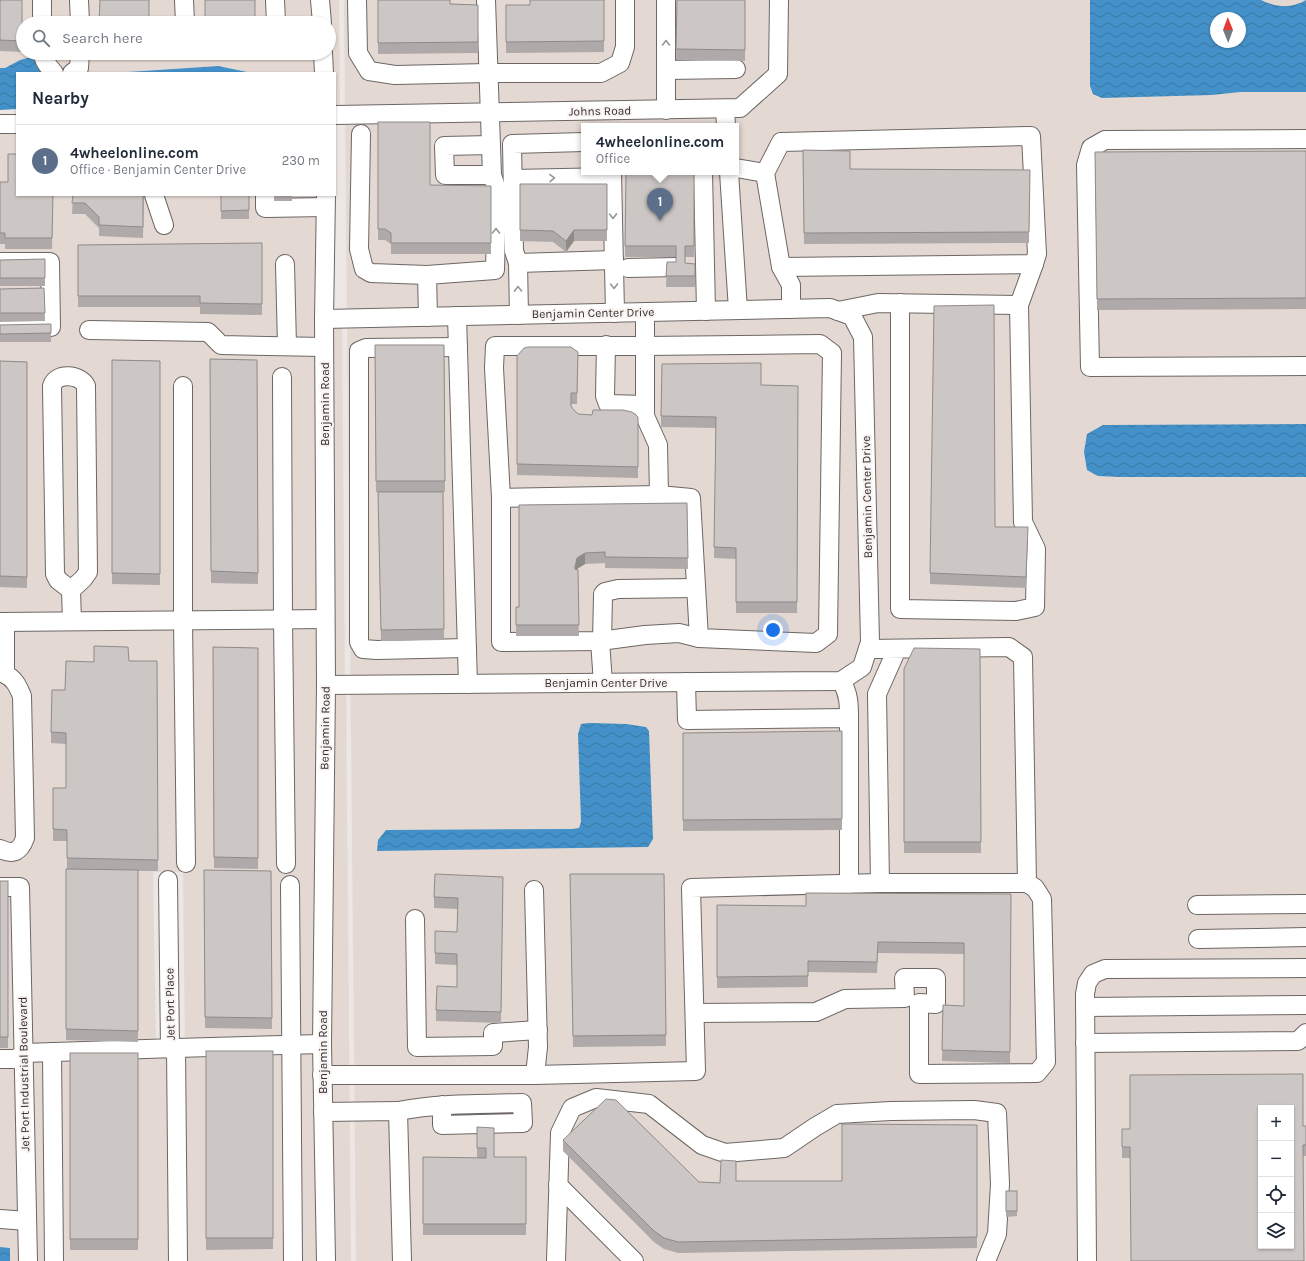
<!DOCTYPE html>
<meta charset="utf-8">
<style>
:root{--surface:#fff;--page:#f2f2f3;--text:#1f2937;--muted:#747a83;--line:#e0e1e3;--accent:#b45309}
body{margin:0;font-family:Karla,sans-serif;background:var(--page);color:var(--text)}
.controls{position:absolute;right:12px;bottom:12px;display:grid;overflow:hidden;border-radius:0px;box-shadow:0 1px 3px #0004}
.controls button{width:36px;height:36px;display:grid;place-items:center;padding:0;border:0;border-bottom:1px solid var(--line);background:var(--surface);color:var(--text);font:20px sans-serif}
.compass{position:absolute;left:1210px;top:12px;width:36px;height:36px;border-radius:50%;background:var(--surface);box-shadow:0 1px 3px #0004;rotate:359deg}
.you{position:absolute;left:773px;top:630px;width:14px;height:14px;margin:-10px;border:3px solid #fff;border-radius:50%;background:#1a73e8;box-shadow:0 0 0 6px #1a73e833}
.badge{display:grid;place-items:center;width:26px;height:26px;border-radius:50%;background:var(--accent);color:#fff;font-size:13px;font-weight:700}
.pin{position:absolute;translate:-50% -33px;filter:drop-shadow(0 1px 2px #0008)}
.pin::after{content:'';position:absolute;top:21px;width:14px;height:12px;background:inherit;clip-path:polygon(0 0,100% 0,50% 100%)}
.popup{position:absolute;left:581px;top:123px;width:158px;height:52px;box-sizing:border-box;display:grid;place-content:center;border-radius:0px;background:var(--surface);filter:drop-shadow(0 1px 3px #0005);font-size:13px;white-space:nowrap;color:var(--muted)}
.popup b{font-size:15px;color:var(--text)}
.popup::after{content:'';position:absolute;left:50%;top:100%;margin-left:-8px;border:8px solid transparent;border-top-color:var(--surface)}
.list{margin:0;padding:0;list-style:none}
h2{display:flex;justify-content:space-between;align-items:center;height:52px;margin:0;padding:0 16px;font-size:17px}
h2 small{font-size:13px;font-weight:400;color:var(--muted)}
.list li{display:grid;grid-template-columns:26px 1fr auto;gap:12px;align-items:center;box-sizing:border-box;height:72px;padding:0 16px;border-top:1px solid var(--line)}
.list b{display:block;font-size:15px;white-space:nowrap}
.list p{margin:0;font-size:13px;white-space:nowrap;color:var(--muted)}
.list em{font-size:13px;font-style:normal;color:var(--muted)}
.icon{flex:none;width:22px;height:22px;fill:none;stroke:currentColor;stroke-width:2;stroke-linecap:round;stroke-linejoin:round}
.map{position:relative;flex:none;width:1306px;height:1261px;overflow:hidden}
.search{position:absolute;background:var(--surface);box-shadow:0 1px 3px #0004;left:16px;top:16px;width:320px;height:44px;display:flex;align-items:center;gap:10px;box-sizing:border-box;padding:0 14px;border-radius:22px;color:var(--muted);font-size:15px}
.panel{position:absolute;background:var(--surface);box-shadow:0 1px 3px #0004;left:16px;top:72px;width:320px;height:124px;border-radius:0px}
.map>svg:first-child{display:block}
.built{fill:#e4d8d2;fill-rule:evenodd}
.water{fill:url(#water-waves);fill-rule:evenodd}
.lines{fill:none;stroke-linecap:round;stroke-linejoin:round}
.minor-casing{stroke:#6c6765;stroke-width:20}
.minor{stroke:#fff;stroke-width:18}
.wall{fill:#afaaa9}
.shaded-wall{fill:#8f8b89}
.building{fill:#ccc6c4;stroke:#8f8b89;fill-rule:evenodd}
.oneway{stroke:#989796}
.labels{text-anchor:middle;stroke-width:4;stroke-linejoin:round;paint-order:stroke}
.street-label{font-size:12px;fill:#312f2e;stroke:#f9f3f1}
</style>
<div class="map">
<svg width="1306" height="1261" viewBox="0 0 1306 1261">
<defs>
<pattern id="water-waves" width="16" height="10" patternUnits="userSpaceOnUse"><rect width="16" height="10" fill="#4391c8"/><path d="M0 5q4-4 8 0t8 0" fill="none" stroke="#3977a3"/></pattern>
</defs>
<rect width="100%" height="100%" fill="#ece6e4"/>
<g class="built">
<polygon points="0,0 314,0 315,23 23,23 23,53 317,53 318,73 252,73 218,66 113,73 47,73 20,60 5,68 0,68"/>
<polygon points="327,0 339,0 340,107 335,107 335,73 331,73"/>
<path d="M344,0H1306V1261H356ZM1216,18H1240V42H1216ZM584,126H736V172H584ZM1261,1108H1291V1246H1261Z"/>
<polygon points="0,132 17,132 17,195 319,195 316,1037 185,1042 183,872 153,872 156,1041 30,1046 26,880 14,880 22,1261 10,1261 10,1248 0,1247"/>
<polygon points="331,326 342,326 345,678 332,678"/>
<polygon points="332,692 346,692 351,1261 332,1261 328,1045"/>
<polygon points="316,1052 320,1261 35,1261 30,1060"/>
</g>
<g class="water">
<path d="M1090,0H1261C1275,7 1292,9 1306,0V92H1240L1212,95L1102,98L1093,94L1090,86ZM1216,18H1240V42H1216Z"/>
<polygon points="35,56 47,73 17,73 17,109 0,110 0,68 5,68 20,60"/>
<polygon points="218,66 252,73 113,73"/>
<polygon points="1306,424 1306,477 1120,477 1098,476 1087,470 1084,452 1087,434 1103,425"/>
<polygon points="589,723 626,724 646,727 649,731 653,839 648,847 377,851 378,840 386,830 572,829 579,828 581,822 578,734 581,724"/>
<polygon points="0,1247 10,1248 10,1261 0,1261"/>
</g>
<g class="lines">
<g class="minor-casing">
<g id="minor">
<polyline points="42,0 42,23"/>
<polyline points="79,0 80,23"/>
<polyline points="184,0 185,23"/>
<polyline points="275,0 276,23"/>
<polyline points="320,0 322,23"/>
<polyline points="357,0 358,53 369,71 395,75 488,73 601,73 620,63 625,47 625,0"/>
<polyline points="486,0 492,175 445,175 444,146 491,145"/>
<polyline points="666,0 666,110"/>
<path d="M43,53C43,61 49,67 54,73"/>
<polyline points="323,53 324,73"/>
<polyline points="666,70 736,69"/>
<polyline points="72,73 79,68 80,53"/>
<polyline points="725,109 726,126"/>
<polyline points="335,115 740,108 778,74 779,0"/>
<polyline points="0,124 17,124"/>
<polyline points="361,134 359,249 364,269 371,273 427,275"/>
<polygon points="1031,136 1037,254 1034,264 781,267 765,173 781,142"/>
<polyline points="1306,139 1105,140 1091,148 1086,165 1090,367 1306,366"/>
<polyline points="736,168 765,173"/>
<polyline points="612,172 615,313"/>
<polyline points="703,172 706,311"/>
<polyline points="729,172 738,310"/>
<polyline points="513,179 612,177"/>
<polyline points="154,195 164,225"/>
<polyline points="265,195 265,208 325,207"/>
<polyline points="326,195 324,319 326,685 322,1044 326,1261"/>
<polyline points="0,262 50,262 51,327 0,329"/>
<polyline points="518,263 614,260"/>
<polyline points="285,264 287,346"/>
<polyline points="781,267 791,285 791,309"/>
<polyline points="628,268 676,267"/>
<polyline points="900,303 900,609 1016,611 1035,607 1036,549 1023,522 1019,305"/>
<polyline points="838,311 878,303 1019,305 1034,264"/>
<polyline points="645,312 645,346 495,346 494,368 501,498 659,495"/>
<polyline points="519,315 518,263 514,251 512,144 584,142"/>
<polyline points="457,316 468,684"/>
<polyline points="428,317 427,275 495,270 497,190 492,175"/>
<polyline points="324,319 830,308 852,316 863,337 870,642 862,667 841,681 326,685"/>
<polyline points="89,330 208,332 221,345 324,347"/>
<polygon points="820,344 832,353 828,634 816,643 699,638 691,498 659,495 658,445 645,416 645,346"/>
<polyline points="606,345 605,396 608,404 645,405"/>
<polyline points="458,347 366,348 359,351 359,642 363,649 377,650 467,648"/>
<polyline points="282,377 283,620 286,864"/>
<polyline points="183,386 183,621 186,863"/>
<polyline points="501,498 501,642 600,641 645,635 679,633 699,638"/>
<path d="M71,590L83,579L88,572L86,386C80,374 56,372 52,386L55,574L58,580L71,590L72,621"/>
<polyline points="0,622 325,619"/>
<polyline points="5,622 5,674"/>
<polyline points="600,641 603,683"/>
<polyline points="602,641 603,597 603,594 605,592 618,589 696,588"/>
<polyline points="868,649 1009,647 1023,657 1027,883 880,883 877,694 897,649"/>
<path d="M841,681C849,693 849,705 849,718"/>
<polyline points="686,682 687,720 849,718 849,884"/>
<path d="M0,849C13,855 20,852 25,838L22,696C18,687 15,679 5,674"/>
<polyline points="168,880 170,1049"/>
<polyline points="290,885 293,1261"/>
<polyline points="0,887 20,887 28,1261"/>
<polyline points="534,890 538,1047 535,1075"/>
<polyline points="1197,905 1306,904"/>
<polyline points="415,919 417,1047 493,1046 493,1033 538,1030"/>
<polyline points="1198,939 1306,937"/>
<polyline points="1085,1007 1306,1005"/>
<polyline points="695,1013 816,1012 845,999 905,998 904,978 936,978 936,1004 919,1003 919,1074 1037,1073 1046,1062 1042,899 1035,888 1027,883"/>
<polyline points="1085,1043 1298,1041 1306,1033"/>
<polyline points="176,1048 178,1261"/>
<polyline points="52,1052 54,1261"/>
<polyline points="0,1059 16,1059 24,1053 176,1048 322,1044"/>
<polyline points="322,1075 535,1075 696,1071 691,888 880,883"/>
<path d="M398,1111C439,1103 481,1104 522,1103L523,1123L442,1125V1105"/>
<polyline points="323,1112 398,1111 402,1261"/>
<polyline points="558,1185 634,1261"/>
<polyline points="0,1219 27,1221"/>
<polyline points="556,1261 560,1133 572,1108 596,1098 649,1104 702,1145 725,1153 784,1148 815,1127 837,1114 891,1111 974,1110 997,1113 1000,1184 997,1234 986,1261"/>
<polyline points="1087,1261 1085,994 1087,983 1093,974 1105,969 1306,968"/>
</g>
</g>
<use href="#minor" class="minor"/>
</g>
<g class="wall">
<polygon points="0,0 22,0 22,52 0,51"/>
<polygon points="378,0 478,5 478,53 378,54"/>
<polygon points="604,0 604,52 506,53 506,5 530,5"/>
<polygon points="677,0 745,0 745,61 676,60"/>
<polygon points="124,53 148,53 148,54"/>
<polygon points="378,122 430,185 491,186 491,254 391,254 391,244 385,240 378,240"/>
<polygon points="803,150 850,169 1030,170 1029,243 804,244"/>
<polygon points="1306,151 1306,309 1097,310 1095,152"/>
<polygon points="626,174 694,174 694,257 685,257 685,263 695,264 695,287 666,287 667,262 676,262 676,257 625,257"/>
<polygon points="0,182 53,195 52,249 5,249 5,244 0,244"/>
<polygon points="520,184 607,184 607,241 574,241 566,252 553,242 520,241"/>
<polygon points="73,195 144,195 143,238 99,236 99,228 85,214 72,214"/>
<rect x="221" y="195" width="28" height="24"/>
<rect x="274" y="195" width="18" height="6"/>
<polygon points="262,243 262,315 200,314 200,307 78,307 78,245"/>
<polygon points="45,259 45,286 0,286 0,260"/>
<polygon points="44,288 45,321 0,322 0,289"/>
<polygon points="51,324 51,342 0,342 0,325"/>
<polygon points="375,345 444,345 445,492 409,492 443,492 444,640 381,641 378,492 376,492"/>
<polygon points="578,352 577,404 571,404 571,406 573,409 578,414 581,415 638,417 638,478 517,475 517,356"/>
<polygon points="210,359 257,360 258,584 211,583"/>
<polygon points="112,360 160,361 160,585 112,584"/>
<polygon points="0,361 27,362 27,588 0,587"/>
<polygon points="761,385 798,386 797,613 736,613 736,559 714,558 716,428 661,427 661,416"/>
<polygon points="687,503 688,569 605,568 605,563 585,564 577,569 579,636 516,636 516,607 519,607 519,505"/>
<polygon points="995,527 1028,538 1026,588 930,584 930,573"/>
<polygon points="213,647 258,648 258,869 214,868"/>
<polygon points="980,649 981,853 904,853 904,669"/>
<polygon points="129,661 157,661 158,871 138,871 138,1042 66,1040 66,869 67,869 67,841 53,841 53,788 66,788 66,744 51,743 51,732 65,690 94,662"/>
<polygon points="842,731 842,830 683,831 683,733"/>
<polygon points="204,870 271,871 272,1029 205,1028"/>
<polygon points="570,874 664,874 666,1046 573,1047"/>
<polygon points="503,877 501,1023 436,1021 436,1010 457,987 457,965 435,964 435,953 457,932 458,909 434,908 434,897"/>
<rect x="0" y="881" width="8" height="167"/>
<polygon points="1011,894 1010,1063 942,1061 943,1005 964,1006 964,954 878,953 877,973 808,972 808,987 717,988 717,905 806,906"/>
<polygon points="206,1051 273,1051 273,1249 206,1250"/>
<rect x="70" y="1053" width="68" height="197"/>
<polygon points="977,1125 977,1248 678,1253 664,1249 654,1242 563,1151 563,1140 699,1182 720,1183 736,1181 842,1181"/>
<polygon points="1306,1126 1306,1156 1130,1158 1122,1158 1122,1129"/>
<polygon points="477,1127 494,1157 526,1157 526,1235 423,1235 423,1157 477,1158"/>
<polygon points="1006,1191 1017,1191 1017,1216 1006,1217"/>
</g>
<g class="shaded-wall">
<polygon points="574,230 574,241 566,252 566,241"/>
<polygon points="585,553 585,564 577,569 575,578 575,567 577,558"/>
</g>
<g class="building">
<polygon points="0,0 22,0 22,41 0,40"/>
<polygon points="100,0 149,0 149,23 99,23"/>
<rect x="205" y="0" width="50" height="23"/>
<polygon points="378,0 450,0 450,4 478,5 478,42 378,43"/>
<polygon points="530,0 604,0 604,41 506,42 506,5 530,5"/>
<polygon points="677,0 745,0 745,50 676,49"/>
<polygon points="378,122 430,122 430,185 491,186 491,243 391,243 391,233 385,229 378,229"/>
<polygon points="803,150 850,151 850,169 1030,170 1029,232 804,233"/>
<polygon points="1306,151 1306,298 1097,299 1095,152"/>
<polygon points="8,154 17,154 17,195 53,195 52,238 5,238 5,233 0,233 0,182 8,182"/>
<polygon points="626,174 694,174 694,246 685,246 685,263 695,264 695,276 666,276 667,262 676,262 676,246 625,246"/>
<polygon points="520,184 607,184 607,230 574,230 566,241 553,231 520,230"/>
<polygon points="73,195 143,195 143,227 99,225 99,217 85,203 72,203"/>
<polygon points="221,195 249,195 249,210 221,211"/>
<polygon points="262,243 262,304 200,303 200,296 78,296 78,245"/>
<polygon points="45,259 45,278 0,278 0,260"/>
<polygon points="44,288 45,313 0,313 0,289"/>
<polygon points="994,305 995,527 1028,527 1026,577 930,573 934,306"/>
<polygon points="51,324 51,333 0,334 0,325"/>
<polygon points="375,345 444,345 445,481 376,481"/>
<polygon points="528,347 571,347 578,352 577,393 571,393 571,406 573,409 578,414 592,415 593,410 623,410 632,412 636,415 638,417 638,467 517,464 517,356 524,348"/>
<polygon points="210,359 257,360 258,573 211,571"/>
<polygon points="112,360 160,361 160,574 112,573"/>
<polygon points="0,361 27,362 27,577 0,576"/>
<polygon points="761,363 761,385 798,386 797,602 736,602 736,548 714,547 716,417 661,416 662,364"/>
<polygon points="378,492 443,492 444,629 381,630"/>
<polygon points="687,503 688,558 605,557 605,552 585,553 577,558 575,567 575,569 578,570 579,625 516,625 516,607 519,607 519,505"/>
<polygon points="94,646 128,647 129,661 157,661 158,860 67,858 67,830 53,829 53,788 66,788 66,733 51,732 52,690 65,690 66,661 94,662"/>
<polygon points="213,647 258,648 258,858 214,857"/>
<polygon points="914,648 980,649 981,842 904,842 904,669"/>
<polygon points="842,731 842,819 683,820 683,733"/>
<polygon points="66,869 138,870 138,1031 66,1029"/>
<polygon points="204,870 271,871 272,1018 205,1017"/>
<polygon points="435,874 503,877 501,1012 436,1010 437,986 457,987 457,954 435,953 435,931 457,932 458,898 434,897"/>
<polygon points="570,874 664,874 666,1035 573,1036"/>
<rect x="0" y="881" width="8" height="156"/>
<polygon points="806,893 1011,894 1010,1052 942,1050 943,1005 964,1006 964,943 878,942 877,962 808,961 808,976 717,977 717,905 806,906"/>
<rect x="206" y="1051" width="67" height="187"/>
<rect x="70" y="1053" width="68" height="186"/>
<path d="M1303,1074V1126H1306V1145H1303L1304,1261H1131L1130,1147H1122V1129H1130V1075ZM1261,1108H1291V1246H1261Z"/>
<polygon points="606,1099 616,1100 699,1182 720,1183 721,1160 736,1161 736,1181 842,1181 842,1124 977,1125 977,1237 678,1242 664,1238 654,1231 563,1140"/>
<polygon points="477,1127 494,1128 494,1157 526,1157 526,1224 423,1224 423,1157 486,1158 486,1148 477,1148"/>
<rect x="1006" y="1191" width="11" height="20"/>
</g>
<defs><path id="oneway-chevron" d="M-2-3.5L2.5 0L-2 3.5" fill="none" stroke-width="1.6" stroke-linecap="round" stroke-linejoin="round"/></defs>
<g class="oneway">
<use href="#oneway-chevron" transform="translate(666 43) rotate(-90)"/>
<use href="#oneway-chevron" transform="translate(552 178) rotate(-1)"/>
<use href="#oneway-chevron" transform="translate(613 216) rotate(89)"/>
<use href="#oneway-chevron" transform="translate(496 231) rotate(-89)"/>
<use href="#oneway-chevron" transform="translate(614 286) rotate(89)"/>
<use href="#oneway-chevron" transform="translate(518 289) rotate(-91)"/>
</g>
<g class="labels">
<g class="street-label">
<text transform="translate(600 111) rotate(-1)" y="4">Johns Road</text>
<text transform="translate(593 313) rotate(-1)" y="4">Benjamin Center Drive</text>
<text transform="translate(325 404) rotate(-90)" y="4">Benjamin Road</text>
<text transform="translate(867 497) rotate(-91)" y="4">Benjamin Center Drive</text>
<text x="606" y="687">Benjamin Center Drive</text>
<text transform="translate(325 728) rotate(-89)" y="4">Benjamin Road</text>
<text transform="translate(170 1004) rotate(-91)" y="4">Jet Port Place</text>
<text transform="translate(323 1052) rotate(-90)" y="4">Benjamin Road</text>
<text transform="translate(24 1074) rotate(-91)" y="4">Jet Port Industrial Boulevard</text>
</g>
</g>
</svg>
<div class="controls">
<button>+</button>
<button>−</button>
<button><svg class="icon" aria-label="locate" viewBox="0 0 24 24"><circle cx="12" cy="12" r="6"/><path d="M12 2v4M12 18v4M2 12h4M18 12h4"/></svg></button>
<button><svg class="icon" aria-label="layers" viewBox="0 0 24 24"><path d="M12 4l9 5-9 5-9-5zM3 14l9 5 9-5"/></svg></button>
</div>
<svg class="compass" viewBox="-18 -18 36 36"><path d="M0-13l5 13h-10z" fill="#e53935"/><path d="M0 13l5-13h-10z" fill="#747a83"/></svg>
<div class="you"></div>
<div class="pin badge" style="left:660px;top:221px;background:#5c6f8a">1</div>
<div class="popup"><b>4wheelonline.com</b>Office</div>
<div class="search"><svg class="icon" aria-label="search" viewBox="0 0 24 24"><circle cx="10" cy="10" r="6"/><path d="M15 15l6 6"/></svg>Search here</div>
<section class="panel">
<h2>Nearby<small></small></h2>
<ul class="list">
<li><span class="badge" style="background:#5c6f8a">1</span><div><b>4wheelonline.com</b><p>Office · Benjamin Center Drive</p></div><em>230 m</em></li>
</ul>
</section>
</div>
